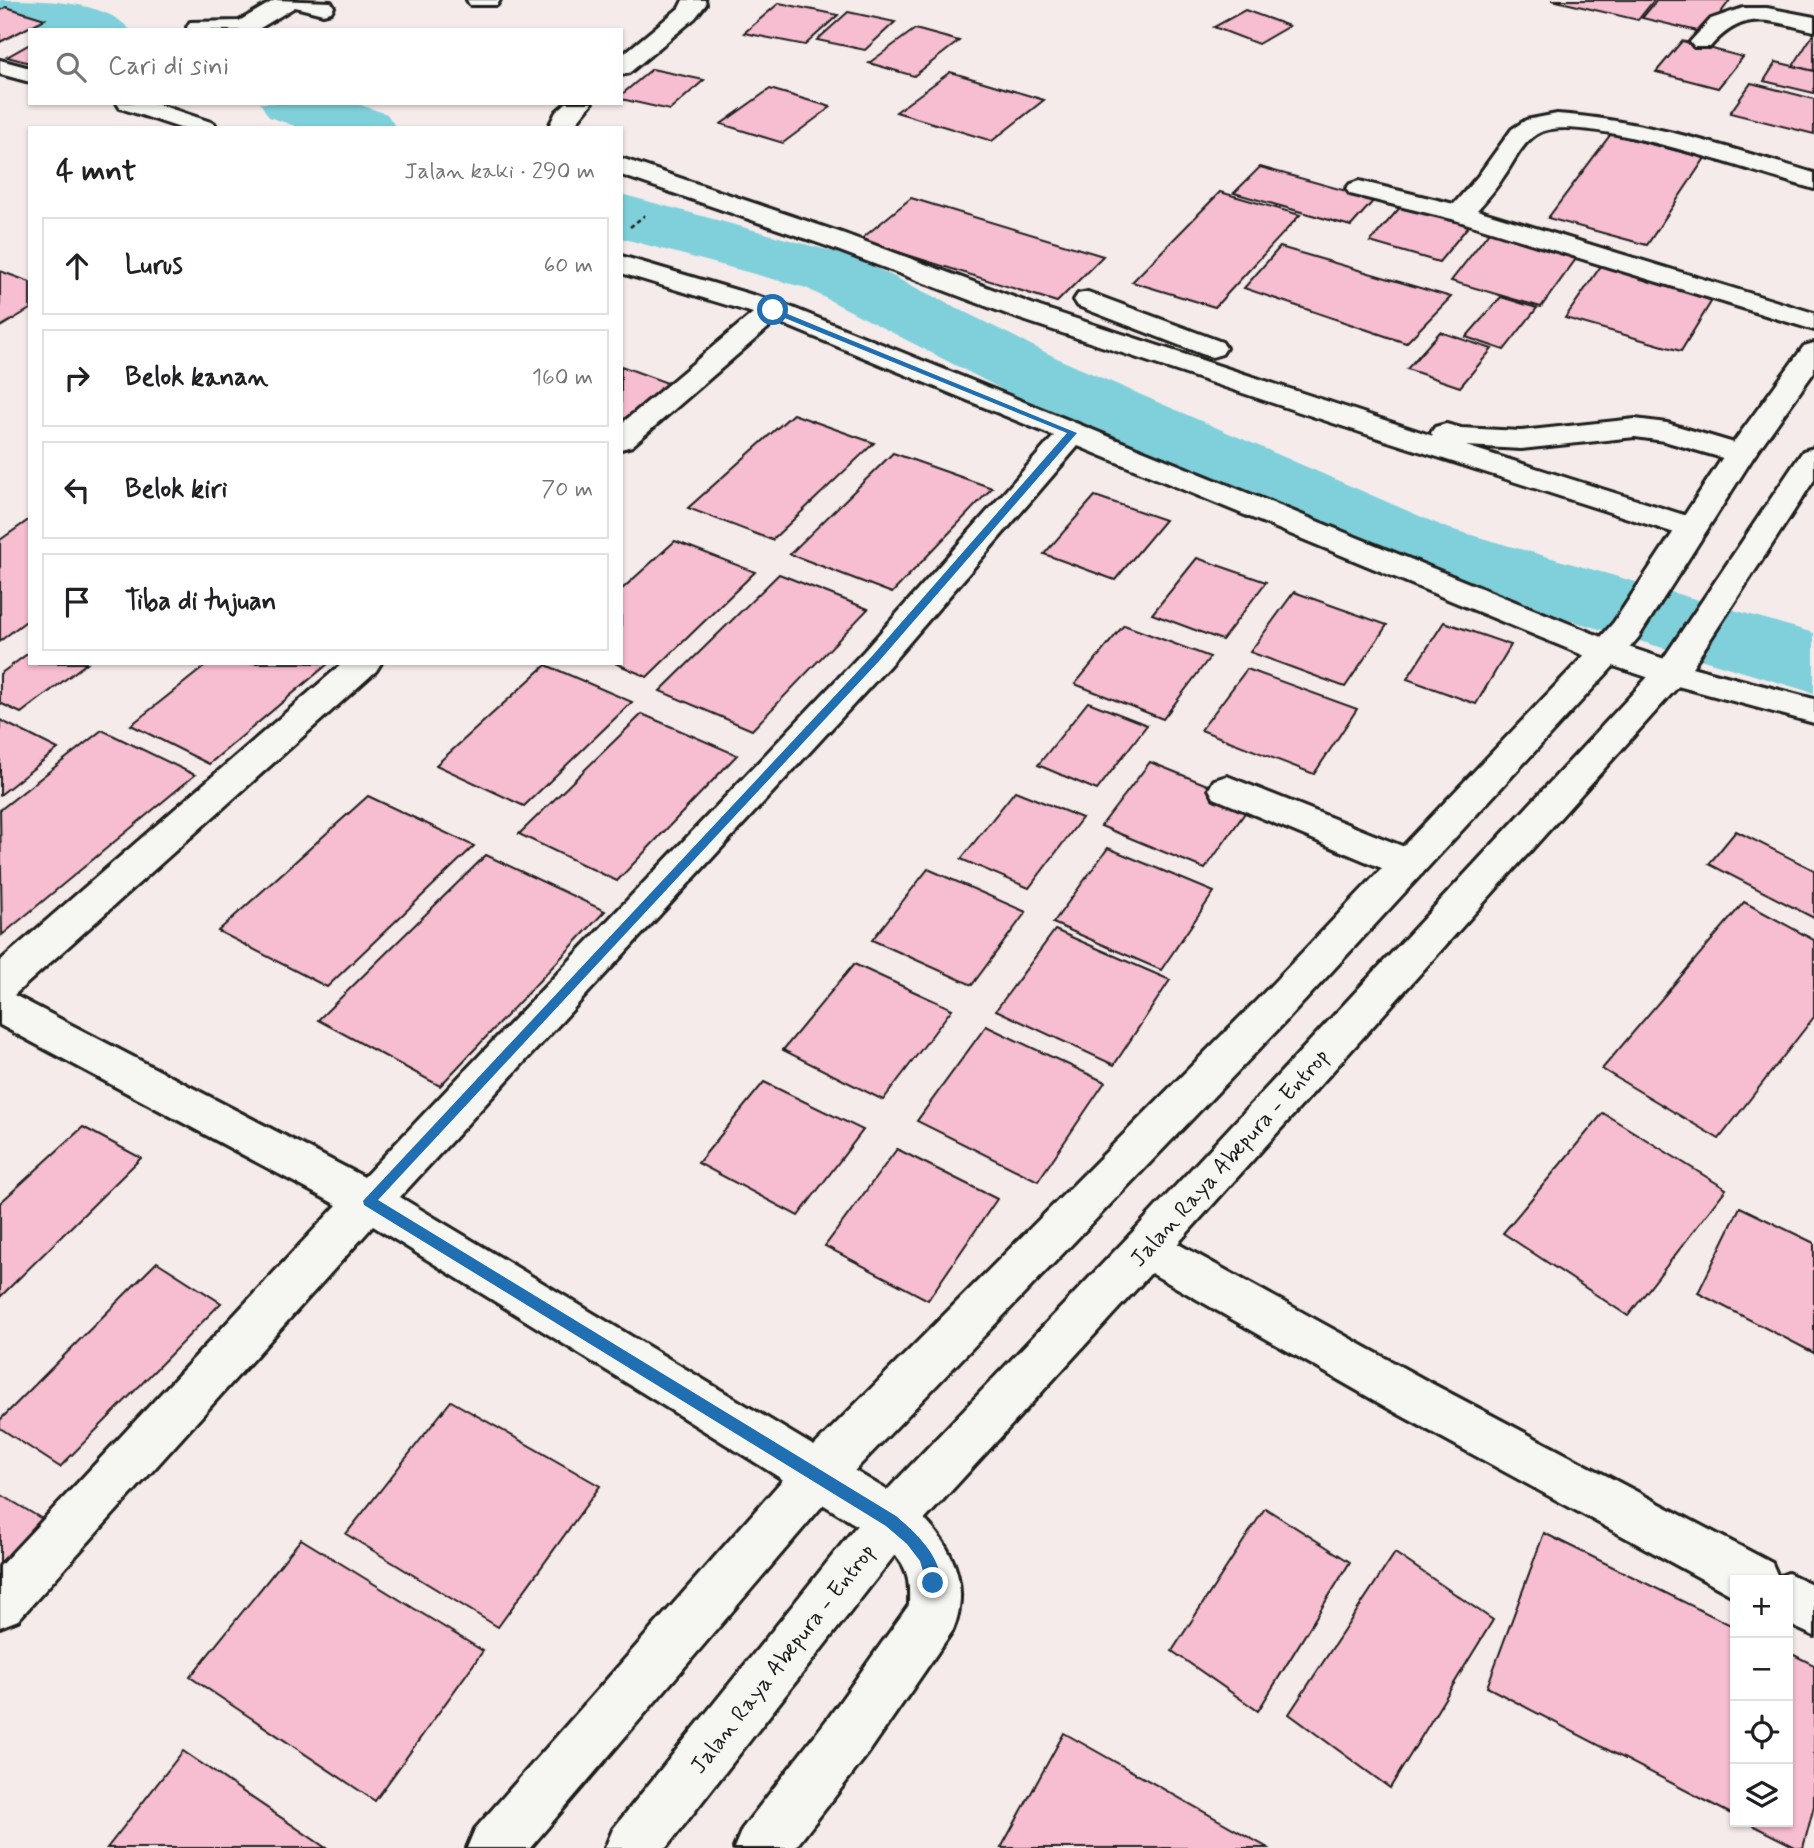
<!DOCTYPE html>
<html lang="id">
<meta charset="utf-8">
<style>
:root{--surface:#fff;--page:#f2f2f2;--text:#202124;--muted:#757577;--line:#e0e0e0}
body{margin:0;font-family:Mynerve,sans-serif;background:var(--page);color:var(--text)}
.controls{position:absolute;right:21px;bottom:21px;display:grid;overflow:hidden;border-radius:0px;box-shadow:0 2px 5px #0004}
.controls button{width:63px;height:63px;display:grid;place-items:center;padding:0;border:0;border-bottom:2px solid var(--line);background:var(--surface);color:var(--text);font:35px sans-serif}
.stop{position:absolute;width:21px;height:21px;margin:-16px;border:5px solid #1f6fb2;border-radius:50%;background:#fff}
.stop.end{background:#1f6fb2;border-color:#fff;box-shadow:0 2px 7px #0008}
.list{margin:0;padding:0;list-style:none}
h2{display:flex;justify-content:space-between;align-items:center;height:91px;margin:0;padding:0 28px;font-size:30px}
h2 small{font-size:23px;font-weight:400;color:var(--muted)}
.list li{display:grid;grid-template-columns:46px 1fr auto;gap:21px;align-items:center;box-sizing:border-box;height:98px;margin:0 14px 14px;padding:0 14px;border:2px solid var(--line);border-radius:0px}
.list b{display:block;font-size:26px;white-space:nowrap}
.list em{font-size:23px;font-style:normal;color:var(--muted)}
.icon{flex:none;width:38px;height:38px;fill:none;stroke:currentColor;stroke-width:2;stroke-linecap:round;stroke-linejoin:round}
.map{position:relative;flex:none;width:1814px;height:1848px;overflow:hidden}
.search{position:absolute;background:var(--surface);box-shadow:0 2px 5px #0004;left:28px;top:28px;width:595px;height:77px;display:flex;align-items:center;gap:18px;box-sizing:border-box;padding:0 24px;border-radius:0px;color:var(--muted);font-size:26px}
.panel{position:absolute;background:var(--surface);box-shadow:0 2px 5px #0004;left:28px;top:126px;width:595px;height:539px;border-radius:0px}
.map>svg:first-child{display:block}
.lines{fill:none;stroke-linecap:round;stroke-linejoin:round}
.river{fill:#7fd0da;fill-rule:evenodd}
.building{fill:#f7bdd0;stroke:#1c1c1c;stroke-width:2}
.minor-casing{stroke:#1c1c1c;stroke-width:6}
.highway-casing{stroke:#1c1c1c;stroke-width:6}
.path{stroke:#1c1c1c;stroke-width:2.5;stroke-dasharray:4.5 3.5;stroke-linecap:butt}
.minor{fill:#f6f6f2;fill-rule:evenodd}
.highway{fill:#f6f6f2;fill-rule:evenodd}
.route{fill:#1f6fb2}
.labels{text-anchor:middle;stroke-width:7;stroke-linejoin:round;paint-order:stroke}
.street-label{font-size:23px;fill:#1c1c1c;stroke:#f6f6f2}
</style>
<div class="map">
<svg width="1814" height="1848" viewBox="0 0 1814 1848">
<rect width="100%" height="100%" fill="#f6ebeb"/>
<filter id="ink" filterUnits="userSpaceOnUse"><feTurbulence type="fractalNoise" baseFrequency=".0143" numOctaves="2"/><feDisplacementMap in="SourceGraphic" scale="14" xChannelSelector="R" yChannelSelector="G"/><feConvolveMatrix kernelMatrix="1 2 1 2 8 2 1 2 1" color-interpolation-filters="sRGB"/></filter>
<g filter="url(#ink)">
<g class="lines">
<g class="river">
<path d="M0,0C40,0 105,0 130,30H42L0,14Z"/>
<polygon points="260,103 355,103 387,114 396,128 301,128 269,117"/>
<polygon points="621,194 856,258 1063,361 1447,528 1814,633 1814,693 1387,566 1009,393 806,288 621,238"/>
</g>
</g>
<g class="building">
<polygon points="1552,0 1654,0 1638,20"/>
<polygon points="1657,0 1730,0 1706,33 1642,18"/>
<polygon points="779,3 838,15 805,45 744,33"/>
<polygon points="6,7 45,19 0,42 0,11"/>
<polygon points="1245,10 1289,26 1258,44 1214,27"/>
<polygon points="848,12 895,22 865,50 817,40"/>
<polygon points="915,29 959,41 914,76 869,63"/>
<polygon points="1814,33 1814,71 1793,66"/>
<polygon points="1682,41 1743,57 1718,88 1656,72"/>
<polygon points="30,44 30,63 7,57"/>
<polygon points="1776,62 1814,71 1814,93 1764,81"/>
<polygon points="652,69 704,80 670,110 621,99 621,95"/>
<polygon points="950,72 1044,100 992,141 896,112"/>
<polygon points="1751,83 1814,99 1814,134 1730,113"/>
<polygon points="770,89 831,107 783,143 721,124"/>
<polygon points="1611,134 1705,158 1647,245 1548,218"/>
<polygon points="1260,167 1375,199 1351,226 1234,193"/>
<polygon points="1220,192 1300,215 1215,307 1132,282"/>
<polygon points="911,198 1103,256 1057,302 860,240"/>
<polygon points="1403,204 1471,223 1439,262 1370,242"/>
<polygon points="1493,227 1581,252 1541,307 1451,281"/>
<polygon points="1280,247 1451,297 1406,343 1244,288"/>
<polygon points="1601,266 1714,297 1681,351 1565,318"/>
<polygon points="0,271 30,282 30,309 0,327"/>
<polygon points="1501,297 1537,308 1504,350 1466,337"/>
<polygon points="1440,332 1492,349 1460,387 1407,369"/>
<polygon points="621,366 673,385 621,429"/>
<polygon points="793,414 874,443 772,540 688,508"/>
<polygon points="893,453 992,488 892,593 790,554"/>
<polygon points="1095,496 1165,520 1115,580 1044,554"/>
<polygon points="30,519 30,618 0,641 0,540"/>
<polygon points="675,541 755,572 647,677 615,663 621,663 621,590"/>
<polygon points="1197,558 1266,582 1222,640 1152,614"/>
<polygon points="779,574 868,609 752,730 660,691"/>
<polygon points="1294,592 1387,625 1345,687 1250,652"/>
<polygon points="1444,622 1511,645 1476,704 1407,679"/>
<polygon points="1124,625 1210,657 1163,719 1075,684"/>
<polygon points="30,652 30,663 87,663 21,713 0,703 0,674"/>
<polygon points="209,663 329,663 209,764 131,725"/>
<polygon points="546,665 632,702 524,806 436,765"/>
<polygon points="1247,669 1357,709 1314,774 1201,730"/>
<polygon points="1088,702 1147,725 1097,790 1038,765"/>
<polygon points="642,714 737,755 617,881 519,834"/>
<polygon points="0,720 58,749 0,795"/>
<polygon points="102,730 195,775 2,935 0,810"/>
<polygon points="1150,762 1252,803 1205,869 1101,826"/>
<polygon points="1015,791 1082,818 1029,888 961,859"/>
<polygon points="368,796 474,846 327,987 218,931"/>
<polygon points="1736,831 1814,870 1814,918 1709,864"/>
<polygon points="1108,848 1214,892 1161,970 1053,923"/>
<polygon points="486,855 605,911 440,1086 318,1020"/>
<polygon points="928,869 1026,912 972,985 872,940"/>
<polygon points="1744,902 1814,940 1814,1017 1719,1139 1602,1069"/>
<polygon points="1055,930 1170,980 1114,1065 996,1010"/>
<polygon points="854,964 952,1009 883,1100 783,1050"/>
<polygon points="986,1026 1105,1082 1038,1181 917,1121"/>
<polygon points="764,1082 863,1130 798,1216 698,1163"/>
<polygon points="1603,1113 1726,1189 1628,1316 1503,1233"/>
<polygon points="83,1127 141,1158 0,1297 0,1203"/>
<polygon points="897,1149 997,1199 928,1300 825,1246"/>
<polygon points="1740,1207 1814,1243 1814,1353 1698,1293"/>
<polygon points="157,1262 221,1303 60,1467 0,1428 0,1420"/>
<polygon points="451,1401 600,1486 498,1627 346,1534"/>
<polygon points="0,1494 54,1526 0,1587"/>
<polygon points="1265,1508 1350,1562 1258,1711 1172,1651"/>
<polygon points="1544,1533 1735,1627 1735,1816 1487,1687"/>
<polygon points="301,1539 483,1651 375,1801 190,1677"/>
<polygon points="1395,1553 1493,1620 1390,1788 1289,1714"/>
<polygon points="1788,1652 1814,1665 1814,1806 1803,1848 1797,1848 1746,1822 1788,1822"/>
<polygon points="1064,1733 1268,1848 1001,1848"/>
<polygon points="183,1751 326,1848 107,1848"/>
</g>
<g class="lines">
<g class="minor-casing">
<g id="minor">
<polygon points="275,0 331,2 334,7 331,12 323,14 295,7 257,30 188,30 187,27 190,22 239,21"/>
<polygon points="467,0 500,0 497,5 470,5"/>
<polygon points="683,0 705,0 706,4 695,18 629,73 621,75 621,56 679,8"/>
<path d="M1743,8H1767L1814,17V31C1768,21 1745,8 1710,47H1694L1690,42L1711,19Z"/>
<polygon points="0,60 30,68 30,82 0,74"/>
<polygon points="117,103 154,103 214,123 217,128 180,128 120,108"/>
<polygon points="566,103 592,103 572,128 548,128 556,112"/>
<path d="M1557,114C1645,120 1730,148 1814,173V189C1764,176 1576,108 1537,134C1521,144 1514,162 1504,176C1496,189 1487,199 1477,210L1814,313V330L1452,219L1350,194L1346,189L1350,184L1359,181L1454,204L1478,176L1512,129L1526,120Z"/>
<polygon points="621,158 842,233 1040,307 1433,436 1431,433 1435,427 1446,424 1461,428 1521,431 1635,419 1667,423 1751,448 1755,454 1751,460 1740,463 1664,441 1635,437 1521,449 1466,446 1703,521 1708,528 1703,535 1692,538 1681,535 1372,436 1020,319 824,245 621,175"/>
<path d="M621,256L783,304L1619,644L1680,664L1814,699V723L1659,681L1595,660L1078,446L889,666L400,1197L895,1495C939,1525 976,1574 953,1630L867,1755L795,1848H734L742,1829L829,1717L909,1605C909,1595 910,1582 906,1572C898,1548 865,1531 845,1518L373,1226L18,1620L0,1627V1566L337,1205L0,1025V961L343,663H381L376,671L14,995L364,1177L865,650L1054,436L776,321L632,446L621,449V424L753,313L621,273Z"/>
<polygon points="1088,292 1222,342 1226,348 1222,354 1212,357 1202,354 1078,306 1074,300 1078,294"/>
<polygon points="1227,776 1422,854 1428,864 1422,874 1409,878 1396,874 1214,798 1209,789 1214,780"/>
<polygon points="1146,1229 1162,1235 1427,1381 1772,1563 1778,1577 1788,1573 1814,1585 1814,1636 1788,1624 1788,1580 1735,1580 1735,1597 1393,1411 1130,1261 1124,1248 1130,1235"/>
</g>
</g>
<g class="highway-casing">
<g id="highway">
<polygon points="1814,343 1814,372 1754,456 1638,638 1619,660 1286,1021 835,1491 530,1848 467,1848 475,1829 801,1459 1258,999 1595,644 1614,622 1725,454 1804,346"/>
<polygon points="1814,448 1814,480 1683,681 1162,1261 908,1538 666,1848 605,1848 613,1829 874,1504 1130,1235 1659,665 1803,451"/>
</g>
</g>
<polyline class="path" points="630,227 645,215"/>
<use href="#minor" class="minor"/>
<use href="#highway" class="highway"/>
</g>
</g>
<path class="route" d="M773,308L1077,433L880,660L378,1200L896,1516C914,1531 948,1562 938,1588L933,1590L928,1588L920,1561L907,1544L886,1526L364,1205L363,1201L873,655L1067,433L770,312Z"/>
<g class="labels">
<g class="street-label">
<text transform="translate(1229 1157) rotate(-48)" y="8">Jalan Raya Abepura - Entrop</text>
<text transform="translate(782 1658) rotate(-52)" y="8">Jalan Raya Abepura - Entrop</text>
</g>
</g>
</svg>
<div class="controls">
<button>+</button>
<button>−</button>
<button><svg class="icon" aria-label="locate" viewBox="0 0 24 24"><circle cx="12" cy="12" r="6"/><path d="M12 2v4M12 18v4M2 12h4M18 12h4"/></svg></button>
<button><svg class="icon" aria-label="layers" viewBox="0 0 24 24"><path d="M12 4l9 5-9 5-9-5zM3 14l9 5 9-5"/></svg></button>
</div>
<div class="stop" style="left:773px;top:310px"></div>
<div class="stop end" style="left:933px;top:1583px"></div>
<div class="search"><svg class="icon" aria-label="search" viewBox="0 0 24 24"><circle cx="10" cy="10" r="6"/><path d="M15 15l6 6"/></svg>Cari di sini</div>
<section class="panel">
<h2>4 mnt<small>Jalan kaki · 290 m</small></h2>
<ul class="list">
<li><svg class="icon" aria-label="ahead" viewBox="0 0 24 24"><path d="M12 20V5M6 11l6-6 6 6"/></svg><div><b>Lurus</b></div><em>60 m</em></li>
<li><svg class="icon" aria-label="right" viewBox="0 0 24 24"><path d="M7 20v-9h11M14 6l5 5-5 5"/></svg><div><b>Belok kanan</b></div><em>160 m</em></li>
<li><svg class="icon" aria-label="left" viewBox="0 0 24 24"><path d="M17 20v-9H6M10 6l-5 5 5 5"/></svg><div><b>Belok kiri</b></div><em>70 m</em></li>
<li><svg class="icon" aria-label="arrive" viewBox="0 0 24 24"><path d="M6 21V4h12l-3 4 3 4H6"/></svg><div><b>Tiba di tujuan</b></div></li>
</ul>
</section>
</div>
